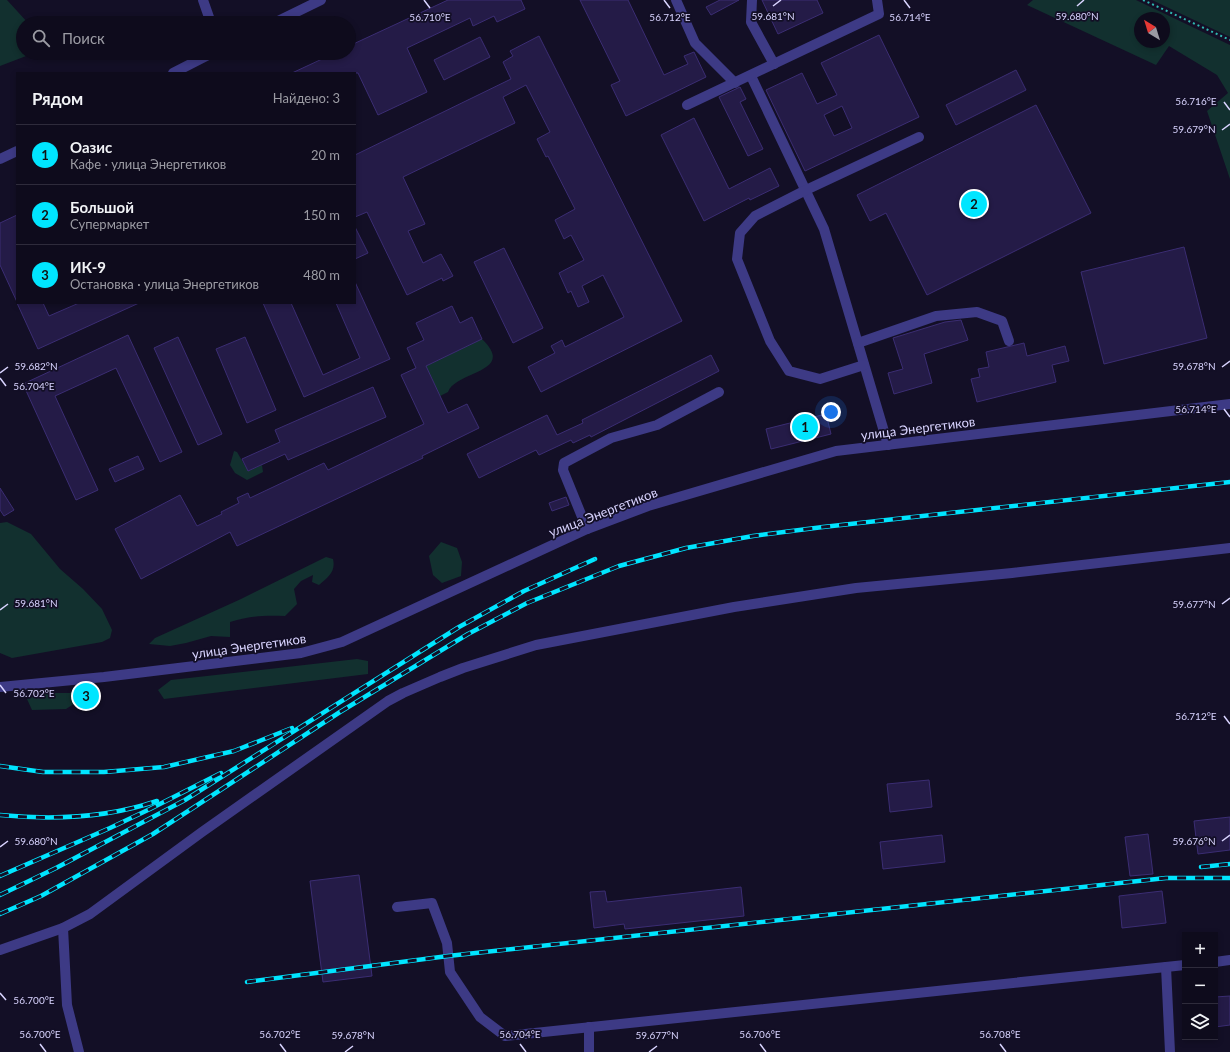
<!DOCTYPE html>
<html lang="ru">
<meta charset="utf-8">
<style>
:root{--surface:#0e0b1c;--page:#1c1929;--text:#f1f3f6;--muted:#9b9ba3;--line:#2e2b3b;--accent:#00e5ff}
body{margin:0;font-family:Lato,sans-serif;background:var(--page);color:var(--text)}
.controls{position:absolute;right:12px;bottom:12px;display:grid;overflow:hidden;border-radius:0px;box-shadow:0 2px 6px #0003}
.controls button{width:36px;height:36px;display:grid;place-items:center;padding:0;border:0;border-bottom:1px solid var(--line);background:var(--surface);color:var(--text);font:20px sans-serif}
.compass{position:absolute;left:1134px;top:12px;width:36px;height:36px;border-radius:50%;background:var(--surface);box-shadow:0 2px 6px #0003;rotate:322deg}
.you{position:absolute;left:831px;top:412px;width:14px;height:14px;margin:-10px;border:3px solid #fff;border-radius:50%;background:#1a73e8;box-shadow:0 0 0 6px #1a73e833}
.badge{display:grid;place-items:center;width:26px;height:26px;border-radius:50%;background:var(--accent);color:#111;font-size:13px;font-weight:700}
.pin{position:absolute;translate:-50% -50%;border:2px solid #fff;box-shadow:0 1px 4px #0006}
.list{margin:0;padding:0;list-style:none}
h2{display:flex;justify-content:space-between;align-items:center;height:52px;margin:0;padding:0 16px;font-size:17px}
h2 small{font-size:13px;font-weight:400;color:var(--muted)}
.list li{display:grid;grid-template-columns:26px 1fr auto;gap:12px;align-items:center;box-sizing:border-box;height:60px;padding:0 16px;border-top:1px solid var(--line)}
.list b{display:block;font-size:15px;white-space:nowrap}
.list p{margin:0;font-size:13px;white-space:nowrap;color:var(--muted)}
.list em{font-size:13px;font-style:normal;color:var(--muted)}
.icon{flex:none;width:22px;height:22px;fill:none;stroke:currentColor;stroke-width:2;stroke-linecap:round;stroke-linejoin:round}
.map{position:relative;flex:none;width:1230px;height:1052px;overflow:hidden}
.search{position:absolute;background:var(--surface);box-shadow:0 2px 6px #0003;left:16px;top:16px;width:340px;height:44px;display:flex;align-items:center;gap:10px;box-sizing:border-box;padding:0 14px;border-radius:22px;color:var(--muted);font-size:15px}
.panel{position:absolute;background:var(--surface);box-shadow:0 2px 6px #0003;left:16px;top:72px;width:340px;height:232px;border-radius:0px}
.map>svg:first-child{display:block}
.green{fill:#12302f;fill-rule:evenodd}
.building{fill:#241b47;stroke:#3b2d73;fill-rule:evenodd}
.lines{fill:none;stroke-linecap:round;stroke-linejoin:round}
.path{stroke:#2fb8b0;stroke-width:2;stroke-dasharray:2 3;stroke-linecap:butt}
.minor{stroke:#3d3a85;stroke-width:10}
.rail-casing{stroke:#00e5ff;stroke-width:4.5}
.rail{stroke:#130f26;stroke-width:3;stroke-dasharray:9;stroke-linecap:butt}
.ticks{fill:none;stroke:#d9d4ff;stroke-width:1.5}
.labels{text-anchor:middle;stroke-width:3.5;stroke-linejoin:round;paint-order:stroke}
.street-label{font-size:13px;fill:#d9d4ff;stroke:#130f26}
.ticks-label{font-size:10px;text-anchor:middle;fill:#d9d4ff;stroke:#130f26;stroke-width:3.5;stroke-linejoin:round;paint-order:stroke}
</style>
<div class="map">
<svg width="1230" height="1052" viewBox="0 0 1230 1052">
<rect width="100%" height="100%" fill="#130f26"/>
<g class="green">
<polygon points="0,0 7,0 28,23 23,23 23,53 34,53 0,66"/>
<path d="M1033,0H1136L1230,45V179L1207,111L1228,93L1217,75L1169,46L1156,65L1027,5ZM1140,18H1164V42H1140Z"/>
<polygon points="1152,0 1230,0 1230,37 1154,1"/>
<path d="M482,339C517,373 457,370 448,392L440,396L426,366Z"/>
<polygon points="234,451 237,452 248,471 262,465 263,472 247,480 235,473 230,465"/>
<polygon points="7,522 31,534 60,569 83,589 102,609 112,630 110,638 102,642 12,658 0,653 0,523"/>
<polygon points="441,542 457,548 462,562 461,576 442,583 433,575 429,556"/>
<path d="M326,557L333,559C336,572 328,577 319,585L312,582L313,575L301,581L294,589L297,604L285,616C263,615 250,616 230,622V637L211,636L186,643L170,646L149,644L155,638L241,599Z"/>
<polygon points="357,659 368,661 368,674 164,699 158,690 171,680"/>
<polygon points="44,693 75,693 86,696 66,709 32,710 27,699"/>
</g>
<g class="building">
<polygon points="448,0 521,0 525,9 497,22 494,16 473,26 470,18 407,48 427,92 378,115 358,73 292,73 335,53 349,53 349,46"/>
<polygon points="580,0 628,0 664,75 688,64 684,56 694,52 706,77 626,116 611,85 620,81"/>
<polygon points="720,0 739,0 711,15 706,7"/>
<polygon points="762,0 817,0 823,13 778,34"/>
<path d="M879,35L919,117L805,171L766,90L802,73L817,104L837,95L821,63ZM842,106L852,128L834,136L824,115Z"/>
<polygon points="539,36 682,321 541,392 528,367 555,353 551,346 562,340 565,347 624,317 603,275 582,286 589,302 578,307 571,291 568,293 559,273 584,260 571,235 564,239 555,220 575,209 548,156 546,157 537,139 550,132 526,85 503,97 515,123 403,177 425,224 408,231 423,263 441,254 453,276 443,281 442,278 407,295 367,212 355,217 355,155 511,79 503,62 513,56 510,51"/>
<polygon points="480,37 490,57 444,80 434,60"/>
<polygon points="1016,70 1026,90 956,125 946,105"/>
<polygon points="740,87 746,99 740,102 763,149 748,156 719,97"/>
<polygon points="1036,105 1091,213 927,295 886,213 870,221 857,195"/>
<polygon points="694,118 729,189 770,168 779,186 750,200 749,198 704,221 661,135"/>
<polygon points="17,215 17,302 0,265 0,223"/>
<polygon points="355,227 368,253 355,259"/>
<polygon points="1184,247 1207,338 1104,364 1081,272"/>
<polygon points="504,248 543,328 513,343 474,262"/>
<polygon points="355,282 390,359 304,397 263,303 291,303 323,375 360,358 336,303 355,303"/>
<polygon points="17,303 43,303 49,316 79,303 139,303 38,349"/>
<polygon points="452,306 460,323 472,317 482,339 426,366 448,413 467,404 479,428 422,456 423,458 237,546 230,532 141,579 115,529 180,495 197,526 222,514 221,512 239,503 237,498 248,493 250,498 324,463 328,470 424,424 401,375 416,368 407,348 424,340 416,323"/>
<polygon points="961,320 968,340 924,354 932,383 894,394 888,373 903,369 893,338 945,322"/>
<polygon points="128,335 182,452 160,462 116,368 55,396 98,490 76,500 23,384"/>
<polygon points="178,337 222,434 198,445 154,348"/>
<polygon points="245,337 276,410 247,423 216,349"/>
<polygon points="1024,343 1027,356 1065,346 1069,361 1052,365 1056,382 977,402 971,379 980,377 978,369 989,367 986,352"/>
<polygon points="711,355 719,371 591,437 590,435 573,443 571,440 539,455 536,450 479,478 467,454 547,415 557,435 583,423 582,420"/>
<polygon points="373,387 386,417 288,460 285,454 248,471 242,459 280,442 275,430"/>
<polygon points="826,414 831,434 771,449 766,429"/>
<polygon points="138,456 144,469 115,482 109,469"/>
<polygon points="0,488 14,510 4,516 0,510"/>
<polygon points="566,497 569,505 552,511 549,503"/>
<polygon points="929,780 932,807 890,812 887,784"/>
<polygon points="1230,817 1230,850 1198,854 1194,821"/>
<polygon points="1148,834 1153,874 1130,876 1125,837"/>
<polygon points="942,835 945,862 883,869 880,842"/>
<polygon points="359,875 372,976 323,982 310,881"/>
<polygon points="741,887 744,916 625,929 624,924 594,928 590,892 605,891 607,902"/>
<polygon points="1162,891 1166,923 1122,928 1119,896"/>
<polygon points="1230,996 1230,1025 1215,1027 1215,997"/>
</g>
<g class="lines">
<polyline class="path" points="1143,0 1230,40"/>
<g class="minor">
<polyline points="203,0 211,23"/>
<polyline points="676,0 695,43 735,83"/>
<polyline points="752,0 751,22 774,64"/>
<polyline points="274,23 321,0"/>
<polyline points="173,73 212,53"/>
<polyline points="751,76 824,229 888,445"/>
<polyline points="687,105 879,14 877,0"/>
<polyline points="0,159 17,151"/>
<polyline points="858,343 936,316 977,312 1002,321 1009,341"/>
<polyline points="864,365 820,379 789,371 770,341 737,259 740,233 755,216 806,190 919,137"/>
<polyline points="587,529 563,470 564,463 611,438 657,425 719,392"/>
<polyline points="0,687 104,677 301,653 342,642 587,529 648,506 836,451 1230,404"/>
<polyline points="397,907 432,903 447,943 450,972 480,1017 505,1036 1185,965"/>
<polyline points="63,928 67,1005 79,1052"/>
<polyline points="0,950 63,928 90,914 202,832 388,701 403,693 440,677 463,668 536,645 734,607 856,588 1012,573 1230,548"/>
<polyline points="1215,962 1230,960"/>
<polyline points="1166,967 1170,1052"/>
<polyline points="589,1052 589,1027"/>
</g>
<g class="rail-casing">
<g id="rail">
<polyline points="0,766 43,772 104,772 164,767 234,751 292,728"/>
<path d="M0,815C52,820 107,818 157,801"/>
<polyline points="1201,867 1230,864"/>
<polyline points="0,876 110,828 150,809 221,773"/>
<polyline points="0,895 56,868 185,800 459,627 524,591 595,559"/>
<polyline points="0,914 41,896 153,834 340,712 468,634 527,603 619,566 686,548 753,536 823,527 1230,482"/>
<polyline points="247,982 448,956 1166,878 1230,878"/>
</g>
</g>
<use href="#rail" class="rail"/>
</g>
<path class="ticks" d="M424,0L430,8M664,0L670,8M904,0L910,8M773,6L781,0M1077,6L1084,0M1224,102L1230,110M1222,130L1230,124M1222,367L1230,361M0,373L8,367M0,378L6,386M1224,409L1230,417M1222,604L1230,598M0,610L8,604M0,685L6,693M1224,716L1230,724M1222,841L1230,835M0,847L8,841M0,993L6,1000M40,1044L46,1052M280,1044L286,1052M520,1044L526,1052M760,1044L766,1052M1000,1044L1006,1052M345,1052L353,1046M649,1052L657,1046"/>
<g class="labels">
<g class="street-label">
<text transform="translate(918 428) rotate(-7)" y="5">улица Энергетиков</text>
<text transform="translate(603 512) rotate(-21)" y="5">улица Энергетиков</text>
<text transform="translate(249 646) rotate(-8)" y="5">улица Энергетиков</text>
</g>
</g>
<g class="ticks-label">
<text x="773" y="20">59.681°N</text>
<text x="1077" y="20">59.680°N</text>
<text x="670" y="21">56.712°E</text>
<text x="430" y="21">56.710°E</text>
<text x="910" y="21">56.714°E</text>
<text x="1196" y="105">56.716°E</text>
<text x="1194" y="133">59.679°N</text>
<text x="36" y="370">59.682°N</text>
<text x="1194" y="370">59.678°N</text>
<text x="34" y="390">56.704°E</text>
<text x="1196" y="413">56.714°E</text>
<text x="36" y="607">59.681°N</text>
<text x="1194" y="608">59.677°N</text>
<text x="34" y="697">56.702°E</text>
<text x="1196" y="720">56.712°E</text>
<text x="36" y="845">59.680°N</text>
<text x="1194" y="845">59.676°N</text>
<text x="34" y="1004">56.700°E</text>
<text x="40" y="1038">56.700°E</text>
<text x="280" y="1038">56.702°E</text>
<text x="520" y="1038">56.704°E</text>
<text x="760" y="1038">56.706°E</text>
<text x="1000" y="1038">56.708°E</text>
<text x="353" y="1039">59.678°N</text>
<text x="657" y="1039">59.677°N</text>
</g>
</svg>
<div class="controls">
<button>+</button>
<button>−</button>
<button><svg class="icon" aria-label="layers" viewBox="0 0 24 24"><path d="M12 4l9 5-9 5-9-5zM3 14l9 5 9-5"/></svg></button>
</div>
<svg class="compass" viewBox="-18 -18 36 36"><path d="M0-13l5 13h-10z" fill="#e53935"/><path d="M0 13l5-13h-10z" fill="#9b9ba3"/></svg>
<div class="you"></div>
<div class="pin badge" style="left:805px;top:427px">1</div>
<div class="pin badge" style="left:974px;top:204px">2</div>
<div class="pin badge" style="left:86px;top:696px">3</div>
<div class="search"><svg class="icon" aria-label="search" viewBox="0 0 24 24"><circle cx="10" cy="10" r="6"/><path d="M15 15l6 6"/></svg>Поиск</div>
<section class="panel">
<h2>Рядом<small>Найдено: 3</small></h2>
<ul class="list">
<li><span class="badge">1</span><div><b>Оазис</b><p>Кафе · улица Энергетиков</p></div><em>20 m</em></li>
<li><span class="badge">2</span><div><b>Большой</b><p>Супермаркет</p></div><em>150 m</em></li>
<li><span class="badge">3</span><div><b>ИК-9</b><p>Остановка · улица Энергетиков</p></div><em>480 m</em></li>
</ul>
</section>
</div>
